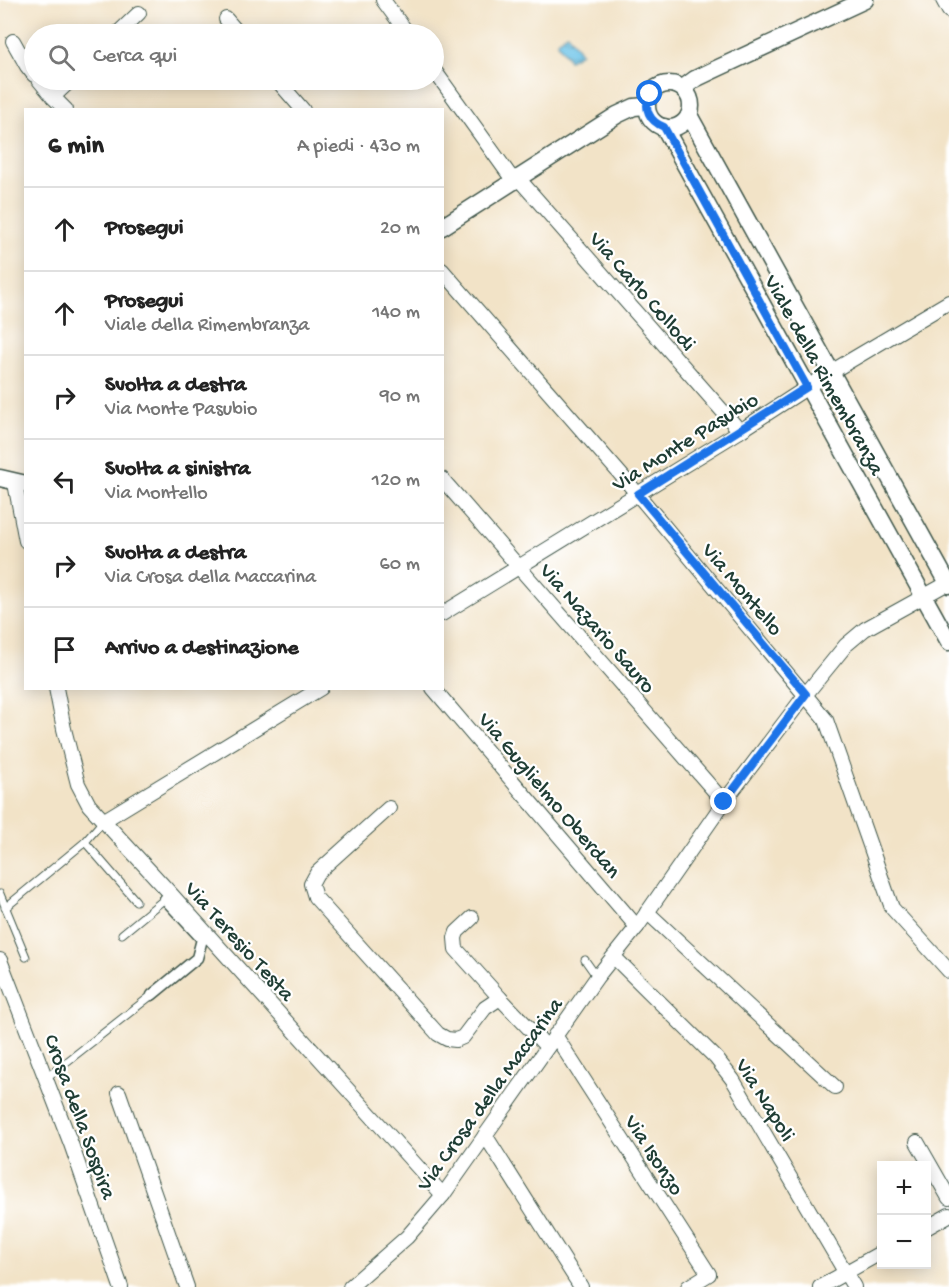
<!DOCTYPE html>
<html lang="it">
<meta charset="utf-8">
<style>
:root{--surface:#fff;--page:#f6f6f6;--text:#222;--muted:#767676;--line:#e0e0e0}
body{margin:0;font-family:"Gochi Hand",sans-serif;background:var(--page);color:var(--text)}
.controls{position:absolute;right:18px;bottom:18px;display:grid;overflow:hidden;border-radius:0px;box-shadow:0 3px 15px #0003}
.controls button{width:54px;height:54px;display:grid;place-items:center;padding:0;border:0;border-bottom:2px solid var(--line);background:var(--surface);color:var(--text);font:30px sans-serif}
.stop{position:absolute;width:18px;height:18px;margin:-14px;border:4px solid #1a73e8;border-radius:50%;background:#fff}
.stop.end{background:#1a73e8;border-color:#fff;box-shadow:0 2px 6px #0008}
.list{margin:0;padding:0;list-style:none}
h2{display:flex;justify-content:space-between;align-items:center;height:78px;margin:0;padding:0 24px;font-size:26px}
h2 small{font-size:20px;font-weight:400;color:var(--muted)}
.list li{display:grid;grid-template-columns:39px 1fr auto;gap:18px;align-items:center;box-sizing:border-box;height:84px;padding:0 24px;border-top:2px solid var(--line)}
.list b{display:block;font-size:22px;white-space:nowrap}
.list p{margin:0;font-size:20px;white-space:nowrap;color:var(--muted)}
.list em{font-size:20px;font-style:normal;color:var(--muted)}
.icon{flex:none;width:33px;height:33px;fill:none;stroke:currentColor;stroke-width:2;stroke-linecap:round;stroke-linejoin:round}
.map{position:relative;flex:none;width:949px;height:1287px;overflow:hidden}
.search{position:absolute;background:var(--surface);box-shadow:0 3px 15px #0003;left:24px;top:24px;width:420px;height:66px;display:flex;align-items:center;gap:15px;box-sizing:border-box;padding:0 21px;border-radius:33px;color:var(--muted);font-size:22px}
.panel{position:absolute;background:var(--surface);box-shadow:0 3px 15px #0003;left:24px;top:108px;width:420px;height:582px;border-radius:0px}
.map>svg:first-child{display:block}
.water{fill:url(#water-waves);stroke:#44808e;stroke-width:1.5}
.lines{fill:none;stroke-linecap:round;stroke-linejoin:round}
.service-casing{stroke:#3f564a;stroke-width:9}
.pedestrian-casing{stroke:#3f564a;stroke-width:13}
.minor-casing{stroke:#3f564a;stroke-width:16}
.tertiary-casing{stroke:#3f564a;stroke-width:19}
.service{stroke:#fff;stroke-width:7}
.pedestrian{stroke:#fff;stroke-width:10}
.minor{stroke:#fff;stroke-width:14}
.tertiary{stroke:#fff;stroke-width:16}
.route{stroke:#1a73e8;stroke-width:8}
.labels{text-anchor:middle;stroke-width:4.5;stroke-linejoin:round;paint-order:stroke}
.street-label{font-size:22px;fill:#1f3d34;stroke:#fff}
</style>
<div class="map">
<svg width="949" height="1287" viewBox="0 0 949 1287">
<defs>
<pattern id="water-waves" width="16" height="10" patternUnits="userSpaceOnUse" patternTransform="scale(1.5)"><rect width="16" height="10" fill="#6ac3e8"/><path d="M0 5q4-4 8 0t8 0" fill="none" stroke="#57a0bd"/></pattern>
</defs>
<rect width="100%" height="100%" fill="#fff"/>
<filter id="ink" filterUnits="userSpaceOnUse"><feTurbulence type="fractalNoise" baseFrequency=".0167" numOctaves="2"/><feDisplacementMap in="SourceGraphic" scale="12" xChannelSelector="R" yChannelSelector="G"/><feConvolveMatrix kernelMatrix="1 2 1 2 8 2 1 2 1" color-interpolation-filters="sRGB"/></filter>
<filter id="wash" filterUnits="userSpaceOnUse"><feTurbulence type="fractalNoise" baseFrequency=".008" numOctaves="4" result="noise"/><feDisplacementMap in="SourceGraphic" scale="24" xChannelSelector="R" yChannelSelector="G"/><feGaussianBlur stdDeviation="1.35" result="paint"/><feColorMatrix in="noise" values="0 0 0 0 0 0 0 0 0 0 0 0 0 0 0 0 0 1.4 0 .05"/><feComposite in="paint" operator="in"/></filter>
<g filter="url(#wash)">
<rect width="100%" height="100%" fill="#f2e3c7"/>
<polygon class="water" points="567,33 581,53 569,60 557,42"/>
</g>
<g filter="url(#ink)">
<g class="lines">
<g class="service-casing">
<g id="service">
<polyline points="85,842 136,901"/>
<polyline points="0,894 26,957"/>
<polyline points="5,908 85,842 103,821"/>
<polyline points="122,934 167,897"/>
<polyline points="585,960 597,977"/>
<polyline points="46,1078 152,995"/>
</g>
</g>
<g class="pedestrian-casing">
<polyline id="pedestrian" points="152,995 197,958 202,939 165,899"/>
</g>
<g class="minor-casing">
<g id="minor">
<polyline points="383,0 408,34"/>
<polyline points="943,0 949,11"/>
<polyline points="226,19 239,34"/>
<polyline points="117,34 139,13"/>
<polyline points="13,41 27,66 34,75"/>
<polyline points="434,70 513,180"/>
<polyline points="39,80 53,97"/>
<polyline points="277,80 303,110"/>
<polyline points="66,110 53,97 71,80"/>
<polyline points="517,177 740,431"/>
<polyline points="442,270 629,484 826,720 892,908 949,971"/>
<polyline points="442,479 724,802"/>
<polyline points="15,483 26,541"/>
<polyline points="442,614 740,431 831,372 949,302"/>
<polyline points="56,688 64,729 78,784 89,805 170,893 443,1195"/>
<polyline points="433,688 637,927"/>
<polyline points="389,808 317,873 311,884 315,897 438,1034 447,1039 456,1040 463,1037 485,1008 500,998"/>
<polyline points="103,821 321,688"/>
<polyline points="647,912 835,1087"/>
<polyline points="472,918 457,932 455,938 456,949 500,998 547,1047"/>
<polyline points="614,957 716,1058 733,1080 854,1287"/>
<polyline points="0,960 71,1144 121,1287"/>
<polyline points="555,1035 709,1274 688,1287"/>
<polyline points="119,1093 187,1287"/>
<polyline points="485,1135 581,1287"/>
<polyline points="917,1142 949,1198"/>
<polyline points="926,1228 949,1215"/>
<polyline points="350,1287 407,1237 443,1195 597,977 637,927 724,802 806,694 846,645 865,629 948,583"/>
<polyline points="820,1287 882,1252"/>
</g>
</g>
<g class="tertiary-casing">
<g id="tertiary">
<circle cx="669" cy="106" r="22"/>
<polyline points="683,88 695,79 716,69 865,0"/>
<polyline points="689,115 949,585"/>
<polyline points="664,127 949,642"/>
<polyline points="442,227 617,115 634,107 646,106"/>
<polyline points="0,478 26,484"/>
</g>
</g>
<use href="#service" class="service"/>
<use href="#pedestrian" class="pedestrian"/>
<use href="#minor" class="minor"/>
<use href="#tertiary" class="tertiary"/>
</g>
</g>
<g class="lines" filter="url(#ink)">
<path class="route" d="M650,94C643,108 649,121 664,127L807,387L638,494L806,694L724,802"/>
</g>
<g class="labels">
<g class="street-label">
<text transform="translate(644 290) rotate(49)" y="8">Via Carlo Collodi</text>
<text transform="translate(826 374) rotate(61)" y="8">Viale della Rimembranza</text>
<text transform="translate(684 440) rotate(-32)" y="8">Via Monte Pasubio</text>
<text transform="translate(744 588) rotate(50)" y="8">Via Montello</text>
<text transform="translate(599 627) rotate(49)" y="8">Via Nazario Sauro</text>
<text transform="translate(551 794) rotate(50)" y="8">Via Guglielmo Oberdan</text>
<text transform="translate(241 940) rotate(48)" y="8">Via Teresio Testa</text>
<text transform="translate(488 1093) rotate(-54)" y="8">Via Crosa della Maccarina</text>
<text transform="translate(767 1099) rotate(58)" y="8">Via Napoli</text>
<text transform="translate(82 1116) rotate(70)" y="8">Crosa della Sospira</text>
<text transform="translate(656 1154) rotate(57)" y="8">Via Isonzo</text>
</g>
</g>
</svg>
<div class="controls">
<button>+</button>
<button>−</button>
</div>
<div class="stop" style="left:650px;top:94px"></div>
<div class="stop end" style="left:724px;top:802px"></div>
<div class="search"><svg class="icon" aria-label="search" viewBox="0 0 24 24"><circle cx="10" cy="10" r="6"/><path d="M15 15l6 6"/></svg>Cerca qui</div>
<section class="panel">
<h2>6 min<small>A piedi · 430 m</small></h2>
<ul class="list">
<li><svg class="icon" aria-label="ahead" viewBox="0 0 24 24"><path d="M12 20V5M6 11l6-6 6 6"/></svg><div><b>Prosegui</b></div><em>20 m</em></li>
<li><svg class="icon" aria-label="ahead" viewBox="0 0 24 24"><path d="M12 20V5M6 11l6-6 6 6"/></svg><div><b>Prosegui</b><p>Viale della Rimembranza</p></div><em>140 m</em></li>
<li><svg class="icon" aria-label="right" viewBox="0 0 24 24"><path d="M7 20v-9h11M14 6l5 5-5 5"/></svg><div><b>Svolta a destra</b><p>Via Monte Pasubio</p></div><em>90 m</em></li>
<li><svg class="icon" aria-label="left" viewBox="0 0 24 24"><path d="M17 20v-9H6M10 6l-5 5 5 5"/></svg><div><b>Svolta a sinistra</b><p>Via Montello</p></div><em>120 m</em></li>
<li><svg class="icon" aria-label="right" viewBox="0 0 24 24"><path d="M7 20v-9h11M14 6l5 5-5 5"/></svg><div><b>Svolta a destra</b><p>Via Crosa della Maccarina</p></div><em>60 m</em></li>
<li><svg class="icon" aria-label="arrive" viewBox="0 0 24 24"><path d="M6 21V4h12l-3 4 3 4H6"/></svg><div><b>Arrivo a destinazione</b></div></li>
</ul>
</section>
</div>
